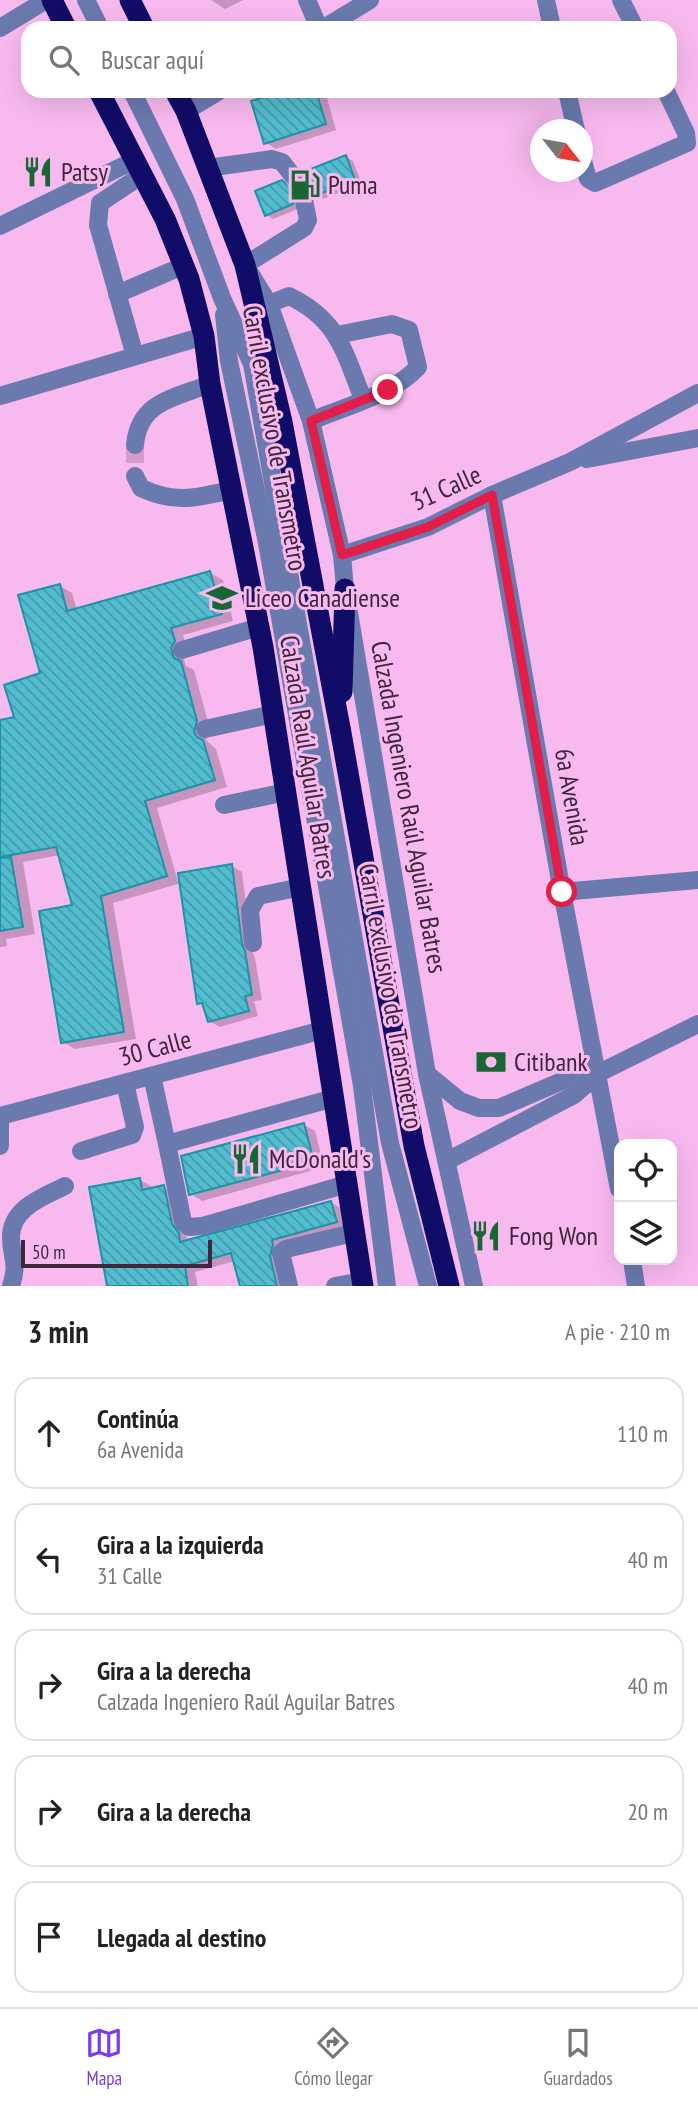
<!DOCTYPE html>
<html lang="es">
<meta charset="utf-8">
<style>
:root{--surface:#fff;--page:#f2f2f2;--text:#222;--muted:#767676;--line:#e0e0e0;--accent:#7c3aed}
body{margin:0;font-family:"PT Sans Narrow",sans-serif;background:var(--page);color:var(--text)}
.controls{position:absolute;right:21px;bottom:21px;display:grid;overflow:hidden;border-radius:14px;box-shadow:0 7px 28px #0002}
.controls button{width:63px;height:63px;display:grid;place-items:center;padding:0;border:0;border-bottom:2px solid var(--line);background:var(--surface);color:var(--text);font:35px sans-serif}
.compass{position:absolute;left:530px;top:119px;width:63px;height:63px;border-radius:50%;background:var(--surface);box-shadow:0 7px 28px #0002;rotate:121deg}
.scale{position:absolute;left:21px;bottom:18px;width:191px;box-sizing:border-box;padding-left:7px;border:4px solid #3e263b;border-top:0;font-size:19px;line-height:24px;white-space:nowrap;color:#3e263b;-webkit-text-stroke:5px #f8b9ef;paint-order:stroke}
.stop{position:absolute;width:21px;height:21px;margin:-16px;border:5px solid #e11d48;border-radius:50%;background:#fff}
.stop.end{background:#e11d48;border-color:#fff;box-shadow:0 2px 7px #0008}
.list{margin:0;padding:0;list-style:none}
h2{display:flex;justify-content:space-between;align-items:center;height:91px;margin:0;padding:0 28px;font-size:30px}
h2 small{font-size:23px;font-weight:400;color:var(--muted)}
.list li{display:grid;grid-template-columns:46px 1fr auto;gap:21px;align-items:center;box-sizing:border-box;height:112px;margin:0 14px 14px;padding:0 14px;border:2px solid var(--line);border-radius:21px}
.list b{display:block;font-size:26px;white-space:nowrap}
.list p{margin:0;font-size:23px;white-space:nowrap;color:var(--muted)}
.list em{font-size:23px;font-style:normal;color:var(--muted)}
.icon{flex:none;width:38px;height:38px;fill:none;stroke:currentColor;stroke-width:2;stroke-linecap:round;stroke-linejoin:round}
.map{position:relative;flex:none;width:698px;height:1286px;overflow:hidden}
.search{position:absolute;background:var(--surface);box-shadow:0 7px 28px #0002;left:21px;right:21px;top:21px;height:77px;display:flex;align-items:center;gap:18px;box-sizing:border-box;padding:0 24px;border-radius:21px;color:var(--muted);font-size:26px}
.sheet{height:721px;background:var(--surface)}
nav{display:flex;justify-content:space-around;align-items:center;box-sizing:border-box;height:98px;border-top:2px solid var(--line);background:var(--surface);font-size:19px;color:var(--muted)}
nav a{display:grid;justify-items:center;gap:4px}
nav .on{color:var(--accent)}
.map>svg:first-child{display:block}
.shadow{fill:#0003}
.building{fill:url(#building-back-hatch);stroke:#1d93a6;stroke-width:2}
.lines{fill:none;stroke-linecap:round;stroke-linejoin:round}
.minor-tunnel{stroke:#d39ccb;stroke-width:18;stroke-dasharray:18 9;stroke-linecap:butt}
.minor{stroke:#6a7aae;stroke-width:18}
.highway{stroke:#110c68;stroke-width:21}
.route{stroke:#e11d48;stroke-width:9}
.labels{text-anchor:middle;stroke-width:6;stroke-linejoin:round;paint-order:stroke}
.poi-label{font-size:26px;fill:#3e263b;stroke:#f8b9ef;text-anchor:start}
.street-label{font-size:26px;fill:#3e263b;stroke:#f8b9ef}
</style>
<div class="map">
<svg width="698" height="1286" viewBox="0 0 698 1286">
<defs>
<pattern id="building-back-hatch" width="6" height="6" patternUnits="userSpaceOnUse" patternTransform="scale(1.75)"><rect width="6" height="6" fill="#53bdd0"/><path d="M-1 5l2 2M0 0l6 6M5-1l2 2" fill="none" stroke="#4699aa"/></pattern>
</defs>
<rect width="100%" height="100%" fill="#f8b9ef"/>
<g class="shadow">
<polygon points="211,0 243,0 225,9"/>
<polygon points="291,91 325,91 336,130 276,149 265,142"/>
<polygon points="346,157 353,161 362,184 323,199 309,192 300,200 300,208 273,219 266,214 282,182 296,189"/>
<polygon points="210,573 223,580 233,621 183,635 187,649 183,656 186,666 194,670 210,729 206,740 216,749 227,787 157,808 178,882 232,866 242,872 252,951 255,958 262,1000 254,1001 258,1016 220,1027 209,1021 205,1006 199,1003 181,883 113,903 136,1039 75,1049 63,1042 75,906 60,855 23,862 35,934 6,939 7,946 0,947 0,722 17,719 42,674 60,586 72,593 77,610"/>
<polygon points="304,1125 315,1131 324,1167 202,1201 191,1194"/>
<polygon points="140,1180 151,1186 151,1189 164,1187 175,1194 183,1232 190,1242 331,1202 342,1209 347,1228 282,1246 287,1286 241,1286 235,1261 195,1272 198,1286 109,1286"/>
</g>
<g class="building">
<polygon points="285,91 316,91 326,124 264,144 251,101"/>
<polygon points="346,155 355,180 314,196 308,190 301,189 294,196 293,204 265,216 255,191 282,180 288,186 295,187 303,181 303,172"/>
<polygon points="210,571 222,614 171,628 175,641 171,648 174,658 181,661 197,721 194,732 197,737 203,740 215,780 145,801 167,876 101,896 124,1032 61,1043 39,911 72,905 56,847 0,857 0,720 14,717 4,685 40,673 18,595 60,584 67,611"/>
<polygon points="11,857 23,927 0,931 0,858"/>
<polygon points="232,864 242,944 245,951 252,995 245,996 249,1011 208,1022 202,1003 197,1004 178,873"/>
<polygon points="304,1123 314,1162 189,1195 181,1156"/>
<polygon points="140,1178 142,1190 164,1185 172,1224 179,1233 180,1242 331,1201 337,1222 272,1240 273,1245 270,1256 277,1286 240,1286 231,1253 185,1266 188,1286 107,1286 89,1187"/>
</g>
<g class="lines">
<g class="minor-tunnel">
<polyline points="293,176 304,200"/>
<polyline points="135,445 135,476"/>
</g>
<g class="minor">
<polyline points="86,0 100,28"/>
<polyline points="307,0 319,28"/>
<polyline points="546,0 552,28"/>
<polyline points="621,0 635,28"/>
<polyline points="0,28 46,0"/>
<polyline points="324,28 370,0"/>
<polyline points="132,91 185,199 222,298 252,364 390,1143 428,1286"/>
<polyline points="567,91 576,130"/>
<polyline points="186,111 219,91"/>
<polyline points="582,157 588,179 595,183 687,143 686,133 666,91"/>
<polyline points="207,168 272,159 282,162 293,176"/>
<polyline points="304,200 308,220 304,228 245,265 269,304 311,421 342,555 345,589 427,1074 474,1286"/>
<polyline points="0,226 135,160"/>
<polyline points="117,294 183,266"/>
<path d="M269,304L289,296C339,320 344,352 363,399"/>
<polyline points="224,315 229,361 267,543 362,1086 387,1286"/>
<polyline points="135,356 98,225 100,203 142,175"/>
<polyline points="0,396 204,336"/>
<path d="M311,421C344,407 394,394 418,367L409,330L392,324L337,335"/>
<path d="M135,445C139,401 175,398 210,384"/>
<polyline points="587,459 698,438"/>
<path d="M135,476L141,488C175,504 196,498 231,490"/>
<polyline points="492,495 562,892 619,1189"/>
<polyline points="342,555 428,527 492,495 570,462 698,393"/>
<polyline points="182,650 259,627"/>
<polyline points="205,729 273,714"/>
<polyline points="224,805 286,792"/>
<polyline points="562,892 698,880"/>
<polyline points="253,943 250,910 258,896 301,887"/>
<polyline points="427,1074 460,1101 479,1108 499,1108 569,1078 599,1073 698,1024"/>
<polyline points="152,1076 167,1144"/>
<polyline points="334,1098 167,1144 183,1222 189,1227 203,1226 347,1184"/>
<polyline points="0,1116 323,1030"/>
<polyline points="0,1123 0,1146"/>
<polyline points="81,1151 132,1135 135,1127 125,1083"/>
<polyline points="447,1161 574,1095 599,1073"/>
<polyline points="632,1260 636,1286"/>
<path d="M11,1286C19,1261 11,1259 11,1237C11,1208 43,1197 65,1186"/>
<polyline points="289,1286 281,1253 286,1249 353,1233"/>
<polyline points="335,1286 362,1281"/>
</g>
<g class="highway">
<polyline points="52,0 66,28"/>
<polyline points="130,0 144,28"/>
<polyline points="99,91 165,219 189,279 204,336 210,384 263,647 363,1286"/>
<polyline points="175,91 186,111 245,265 282,422 341,733 414,1146 449,1286"/>
<polyline points="342,692 345,589"/>
</g>
</g>
<g class="lines">
<polyline class="route" points="388,390 311,421 342,555 428,527 492,495 562,892"/>
</g>
<defs>
<g id="restaurant-bare" transform="scale(2.415)"><path d="M-5-6h1v4h1v-4h1v4h1v-4h1v5L-1.5 .5V6h-2V.5L-5-1ZM5-6V6H3V1.5H1.5Q1.5-4 5-6Z" fill="#196635" stroke="#f8b9ef" stroke-width="2.5" paint-order="stroke"/></g>
<g id="fuel-bare" transform="scale(2.415)"><path d="M-5.5-6h7V0h2V4h1.3V-2.5L3-4.5l.8-.8L6-3V5H2.5V1h-1V6h-7ZM-4.2-4.7v3.2H.2V-4.7Z" fill="#196635" stroke="#f8b9ef" stroke-width="2.5" paint-order="stroke"/></g>
<g id="school-bare" transform="scale(2.415)"><path d="M0-5L7-2L0 1L-7-2ZM-4 1L0 2.5L4 1V4Q0 6-4 4Z" fill="#196635" stroke="#f8b9ef" stroke-width="2.5" paint-order="stroke"/></g>
<g id="bank-bare" transform="scale(2.415)"><path d="M-6-4H6V4H-6ZM0-2.3a2.3 2.3 0 1 0 0 4.6a2.3 2.3 0 1 0 0-4.6Z" fill="#196635" stroke="#f8b9ef" stroke-width="2.5" paint-order="stroke"/></g>
</defs>
<g fill-rule="evenodd">
<use href="#restaurant-bare" x="38" y="172"/>
<use href="#fuel-bare" x="305" y="185"/>
<use href="#school-bare" x="222" y="598"/>
<use href="#bank-bare" x="491" y="1062"/>
<use href="#restaurant-bare" x="246" y="1159"/>
<use href="#restaurant-bare" x="486" y="1236"/>
</g>
<g class="labels">
<g class="poi-label">
<text x="61" y="181">Patsy</text>
<text x="328" y="194">Puma</text>
<text x="245" y="607">Liceo Canadiense</text>
<text x="514" y="1071">Citibank</text>
<text x="269" y="1168">McDonald's</text>
<text x="509" y="1245">Fong Won</text>
</g>
<g class="street-label">
<text transform="translate(275 438) rotate(80)" y="9">Carril exclusivo de Transmetro</text>
<text transform="translate(446 488) rotate(-24)" y="9">31 Calle</text>
<text transform="translate(308 757) rotate(81)" y="9">Calzada Raúl Aguilar Batres</text>
<text transform="translate(572 797) rotate(80)" y="9">6a Avenida</text>
<text transform="translate(409 807) rotate(80)" y="9">Calzada Ingeniero Raúl Aguilar Batres</text>
<text transform="translate(391 996) rotate(80)" y="9">Carril exclusivo de Transmetro</text>
<text transform="translate(155 1048) rotate(-15)" y="9">30 Calle</text>
</g>
</g>
</svg>
<div class="controls">
<button><svg class="icon" aria-label="locate" viewBox="0 0 24 24"><circle cx="12" cy="12" r="6"/><path d="M12 2v4M12 18v4M2 12h4M18 12h4"/></svg></button>
<button><svg class="icon" aria-label="layers" viewBox="0 0 24 24"><path d="M12 4l9 5-9 5-9-5zM3 14l9 5 9-5"/></svg></button>
</div>
<svg class="compass" viewBox="-18 -18 36 36"><path d="M0-13l5 13h-10z" fill="#e53935"/><path d="M0 13l5-13h-10z" fill="#767676"/></svg>
<div class="scale">50 m</div>
<div class="stop" style="left:562px;top:892px"></div>
<div class="stop end" style="left:388px;top:390px"></div>
<div class="search"><svg class="icon" aria-label="search" viewBox="0 0 24 24"><circle cx="10" cy="10" r="6"/><path d="M15 15l6 6"/></svg>Buscar aquí</div>
</div>
<section class="sheet">
<h2>3 min<small>A pie · 210 m</small></h2>
<ul class="list">
<li><svg class="icon" aria-label="ahead" viewBox="0 0 24 24"><path d="M12 20V5M6 11l6-6 6 6"/></svg><div><b>Continúa</b><p>6a Avenida</p></div><em>110 m</em></li>
<li><svg class="icon" aria-label="left" viewBox="0 0 24 24"><path d="M17 20v-9H6M10 6l-5 5 5 5"/></svg><div><b>Gira a la izquierda</b><p>31 Calle</p></div><em>40 m</em></li>
<li><svg class="icon" aria-label="right" viewBox="0 0 24 24"><path d="M7 20v-9h11M14 6l5 5-5 5"/></svg><div><b>Gira a la derecha</b><p>Calzada Ingeniero Raúl Aguilar Batres</p></div><em>40 m</em></li>
<li><svg class="icon" aria-label="right" viewBox="0 0 24 24"><path d="M7 20v-9h11M14 6l5 5-5 5"/></svg><div><b>Gira a la derecha</b></div><em>20 m</em></li>
<li><svg class="icon" aria-label="arrive" viewBox="0 0 24 24"><path d="M6 21V4h12l-3 4 3 4H6"/></svg><div><b>Llegada al destino</b></div></li>
</ul>
</section>
<nav>
<a class="on"><svg class="icon" aria-label="map" viewBox="0 0 24 24"><path d="M3 6l6-2 6 2 6-2v14l-6 2-6-2-6 2zM9 4v14M15 6v14"/></svg>Mapa</a>
<a><svg class="icon" aria-label="directions" viewBox="0 0 24 24"><path d="M12 3l9 9-9 9-9-9zM9 14v-3h6M13 9l2 2-2 2"/></svg>Cómo llegar</a>
<a><svg class="icon" aria-label="saved" viewBox="0 0 24 24"><path d="M7 4h10v16l-5-4-5 4z"/></svg>Guardados</a>
</nav>
